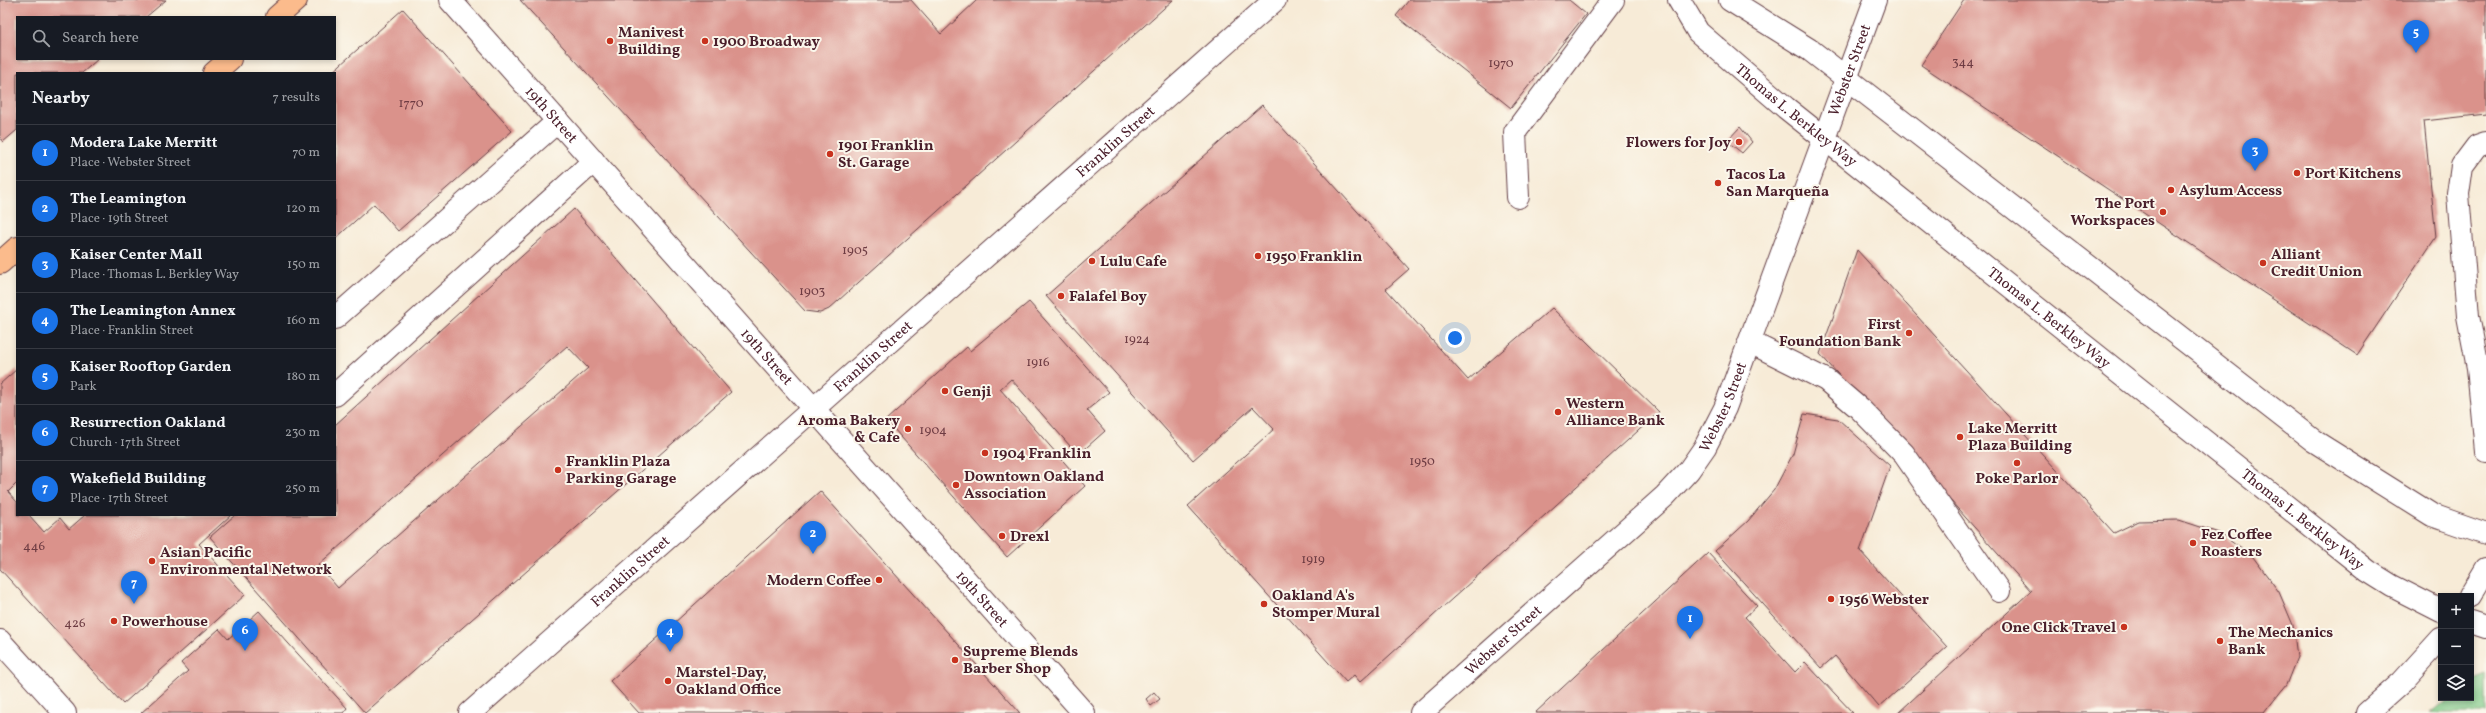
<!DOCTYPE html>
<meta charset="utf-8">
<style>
:root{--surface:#171b24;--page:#20242c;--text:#f1f3f6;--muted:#9ea1a6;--line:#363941;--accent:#1a73e8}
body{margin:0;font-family:Vollkorn,serif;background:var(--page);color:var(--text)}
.controls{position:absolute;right:12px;bottom:12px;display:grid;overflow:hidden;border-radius:0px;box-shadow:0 2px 6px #0003}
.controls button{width:36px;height:36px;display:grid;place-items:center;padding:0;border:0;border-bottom:1px solid var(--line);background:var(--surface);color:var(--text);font:20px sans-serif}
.you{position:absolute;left:1455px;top:338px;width:14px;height:14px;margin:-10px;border:3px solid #fff;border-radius:50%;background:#1a73e8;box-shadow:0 0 0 6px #1a73e833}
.badge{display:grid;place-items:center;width:26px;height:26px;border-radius:50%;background:var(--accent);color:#fff;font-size:13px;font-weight:700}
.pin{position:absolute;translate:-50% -33px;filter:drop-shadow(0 1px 2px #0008)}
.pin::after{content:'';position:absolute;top:21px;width:14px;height:12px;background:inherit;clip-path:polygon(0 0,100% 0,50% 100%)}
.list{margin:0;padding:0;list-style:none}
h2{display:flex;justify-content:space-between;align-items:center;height:52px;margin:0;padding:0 16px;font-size:17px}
h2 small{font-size:13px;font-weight:400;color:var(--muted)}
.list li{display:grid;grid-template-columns:26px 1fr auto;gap:12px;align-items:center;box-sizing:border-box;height:56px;padding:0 16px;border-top:1px solid var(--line)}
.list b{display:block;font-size:15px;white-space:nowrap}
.list p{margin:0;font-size:13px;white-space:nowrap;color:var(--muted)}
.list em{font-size:13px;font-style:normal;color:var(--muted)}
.icon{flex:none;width:22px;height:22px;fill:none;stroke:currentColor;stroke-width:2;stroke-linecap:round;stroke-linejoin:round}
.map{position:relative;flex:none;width:2486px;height:713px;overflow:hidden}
.search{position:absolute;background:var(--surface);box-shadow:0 2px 6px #0003;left:16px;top:16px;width:320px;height:44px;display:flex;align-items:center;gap:10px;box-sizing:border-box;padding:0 14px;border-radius:0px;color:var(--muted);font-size:15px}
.panel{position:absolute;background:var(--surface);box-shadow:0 2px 6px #0003;left:16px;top:72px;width:320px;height:444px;border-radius:0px}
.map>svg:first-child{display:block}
.green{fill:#7ec987;stroke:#647459}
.building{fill:#da928b;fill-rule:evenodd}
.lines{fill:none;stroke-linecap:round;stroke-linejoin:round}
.minor-casing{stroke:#643e45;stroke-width:24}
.major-casing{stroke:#643e45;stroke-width:24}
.minor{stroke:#fff;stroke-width:22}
.major{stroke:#fbbb8c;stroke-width:22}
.poi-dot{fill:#c8321e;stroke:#fbf7ec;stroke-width:1.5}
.labels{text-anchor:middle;stroke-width:4;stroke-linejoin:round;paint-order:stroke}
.number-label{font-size:13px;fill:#6e3c43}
.poi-label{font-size:15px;font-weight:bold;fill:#4a1f2b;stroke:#fbf7ec;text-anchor:start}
.street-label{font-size:15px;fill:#4a1f2b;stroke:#fbf7ec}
</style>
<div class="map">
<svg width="2486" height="713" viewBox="0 0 2486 713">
<rect width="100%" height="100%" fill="#fbf7ec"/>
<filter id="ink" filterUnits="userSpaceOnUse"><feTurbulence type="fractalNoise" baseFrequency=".025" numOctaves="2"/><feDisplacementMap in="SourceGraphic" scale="8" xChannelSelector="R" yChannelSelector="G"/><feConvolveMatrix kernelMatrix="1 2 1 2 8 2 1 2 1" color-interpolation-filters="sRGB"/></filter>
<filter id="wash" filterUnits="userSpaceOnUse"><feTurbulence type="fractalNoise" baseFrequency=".012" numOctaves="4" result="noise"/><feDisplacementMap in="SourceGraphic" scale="16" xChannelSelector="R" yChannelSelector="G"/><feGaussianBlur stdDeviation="0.9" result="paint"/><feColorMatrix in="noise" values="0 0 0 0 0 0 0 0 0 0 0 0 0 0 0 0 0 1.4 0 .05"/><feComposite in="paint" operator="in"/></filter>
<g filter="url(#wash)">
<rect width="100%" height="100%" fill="#f7ebd7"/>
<polygon class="green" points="2486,675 2486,713 2431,713 2449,698 2471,698 2471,681"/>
<g id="blocks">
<g class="building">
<polygon points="0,0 166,0 146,17 17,17 17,59 98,59 82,73 17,73 17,130 3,142 0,138"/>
<polygon points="520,0 911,0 941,34 977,0 1173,0 829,309 820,313 805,311"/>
<polygon points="1409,0 1569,0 1586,14 1511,108 1396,16"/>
<polygon points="1964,0 2486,0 2486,114 2424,121 2436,237 2357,355 1921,65"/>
<polygon points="403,9 512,131 398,231 374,204 335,239 335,73 331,73"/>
<polygon points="1262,105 1409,269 1386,289 1468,380 1552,308 1659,412 1360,682 1354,675 1346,682 1188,506 1274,429 1253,407 1193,460 1046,296"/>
<polygon points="1740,127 1752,142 1742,153 1727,141"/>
<path d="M574,209L731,392L365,713L210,537L235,515H335V425ZM567,346L588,368L338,588L318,565Z"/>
<polygon points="1857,250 2114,533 2139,521 2179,520 2219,533 2253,557 2279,592 2293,625 2297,657 2286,685 2264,713 1898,713 2031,591 1820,354"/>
<polygon points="1029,302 1109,392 1087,410 1105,431 1078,455 1011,379 1000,389 1085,486 1007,557 886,420 967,347 970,351"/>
<polygon points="17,369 17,483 8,492 17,502 17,515 29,515 44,532 60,518 69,529 85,515 231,515 199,544 245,595 123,704 0,569 0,384"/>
<polygon points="1804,414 1838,419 1890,466 1860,551 1947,647 1879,707 1835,656 1821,668 1715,551 1748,521 1774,490 1793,454"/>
<polygon points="820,491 967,654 1020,713 639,713 610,681"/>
<polygon points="1708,553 1757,606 1745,617 1795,672 1805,662 1853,713 1535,713"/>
<polygon points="259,611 347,708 343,713 141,713 188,671 181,663 219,629 228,639"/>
<polygon points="1154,692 1160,699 1151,706 1146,699"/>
</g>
</g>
</g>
<g filter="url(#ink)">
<use href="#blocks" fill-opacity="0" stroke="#643e45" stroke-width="1"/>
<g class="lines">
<g class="minor-casing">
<g id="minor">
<path id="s1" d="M450,0L1084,713"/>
<path id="s2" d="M1679,0L1698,32L1786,108L2368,571L2392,586L2441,611"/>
<polyline points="1730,0 1810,50 2314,441 2432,515 2486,534"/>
<polyline points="2486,143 2477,146 2462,166 2458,194 2468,316 2478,368 2486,451"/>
<polyline points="1518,197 1515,132 1613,0"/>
<polyline points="335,318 558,121"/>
<polyline points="1750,342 1826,380 1860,409 1904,454 1999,591"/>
<polyline points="335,395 594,161"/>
<polyline points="2470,596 2486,569"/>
<polyline points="2471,622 2486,627"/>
<polyline points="0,641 65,713"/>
<path id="s3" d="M470,713L1275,0"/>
<path id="s4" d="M1421,713L1665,496L1689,470L1705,447L1725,408L1875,0"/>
<polyline points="2367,713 2402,682 2441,639"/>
</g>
</g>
<g class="major-casing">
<g id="major">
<polyline points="277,17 296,0"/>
<polyline points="214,73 230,59"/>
<polyline points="0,263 17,248"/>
</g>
</g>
<use href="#minor" class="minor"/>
<use href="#major" class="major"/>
</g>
</g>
<g class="poi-dot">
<circle cx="610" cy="41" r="4"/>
<circle cx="705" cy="41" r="4"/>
<circle cx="1739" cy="142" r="4"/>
<circle cx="830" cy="154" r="4"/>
<circle cx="2297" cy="173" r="4"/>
<circle cx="1718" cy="183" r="4"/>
<circle cx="2171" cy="190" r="4"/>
<circle cx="2163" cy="212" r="4"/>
<circle cx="1258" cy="256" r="4"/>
<circle cx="1092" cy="261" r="4"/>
<circle cx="2263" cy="263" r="4"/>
<circle cx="1061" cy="296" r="4"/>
<circle cx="1909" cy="333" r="4"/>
<circle cx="945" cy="391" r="4"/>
<circle cx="1558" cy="412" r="4"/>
<circle cx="908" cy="429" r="4"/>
<circle cx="1960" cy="437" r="4"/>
<circle cx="985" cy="453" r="4"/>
<circle cx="2017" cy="463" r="4"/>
<circle cx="558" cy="470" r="4"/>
<circle cx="956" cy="485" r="4"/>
<circle cx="1002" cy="536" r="4"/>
<circle cx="2193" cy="543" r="4"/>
<circle cx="152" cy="561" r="4"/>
<circle cx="879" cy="580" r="4"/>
<circle cx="1831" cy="599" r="4"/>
<circle cx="1264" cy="604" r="4"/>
<circle cx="114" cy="621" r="4"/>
<circle cx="2124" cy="627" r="4"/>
<circle cx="2220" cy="641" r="4"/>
<circle cx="955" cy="660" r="4"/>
<circle cx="668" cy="681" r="4"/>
</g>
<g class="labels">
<g class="number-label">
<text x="1963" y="66">344</text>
<text x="1501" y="67">1970</text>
<text x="411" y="107">1770</text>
<text x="855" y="254">1905</text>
<text x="812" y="295">1903</text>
<text x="1137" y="343">1924</text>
<text x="1038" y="366">1916</text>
<text x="933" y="434">1904</text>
<text x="1422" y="465">1950</text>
<text x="34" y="550">446</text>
<text x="1313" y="563">1919</text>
<text x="75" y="627">426</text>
</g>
<g class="poi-label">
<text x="618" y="37">Manivest<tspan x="618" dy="17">Building</tspan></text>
<text x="713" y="46">1900 Broadway</text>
<text x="1731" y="147" text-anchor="end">Flowers for Joy</text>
<text x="838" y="150">1901 Franklin<tspan x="838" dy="17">St. Garage</tspan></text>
<text x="2305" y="178">Port Kitchens</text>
<text x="1726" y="179">Tacos La<tspan x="1726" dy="17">San Marqueña</tspan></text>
<text x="2179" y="195">Asylum Access</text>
<text x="2155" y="208" text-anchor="end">The Port<tspan x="2155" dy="17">Workspaces</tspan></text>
<text x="2271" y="259">Alliant<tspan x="2271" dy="17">Credit Union</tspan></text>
<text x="1266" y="261">1950 Franklin</text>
<text x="1100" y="266">Lulu Cafe</text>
<text x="1069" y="301">Falafel Boy</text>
<text x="1901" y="329" text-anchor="end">First<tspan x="1901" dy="17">Foundation Bank</tspan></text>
<text x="953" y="396">Genji</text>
<text x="1566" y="408">Western<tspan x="1566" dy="17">Alliance Bank</tspan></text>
<text x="900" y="425" text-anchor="end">Aroma Bakery<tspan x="900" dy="17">&amp; Cafe</tspan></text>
<text x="1968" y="433">Lake Merritt<tspan x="1968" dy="17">Plaza Building</tspan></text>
<text x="993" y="458">1904 Franklin</text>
<text x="566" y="466">Franklin Plaza<tspan x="566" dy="17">Parking Garage</tspan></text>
<text x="964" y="481">Downtown Oakland<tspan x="964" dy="17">Association</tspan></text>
<text x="2017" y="483" text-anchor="middle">Poke Parlor</text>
<text x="2201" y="539">Fez Coffee<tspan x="2201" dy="17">Roasters</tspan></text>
<text x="1010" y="541">Drexl</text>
<text x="160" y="557">Asian Pacific<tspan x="160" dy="17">Environmental Network</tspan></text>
<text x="871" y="585" text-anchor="end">Modern Coffee</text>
<text x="1272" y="600">Oakland A's<tspan x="1272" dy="17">Stomper Mural</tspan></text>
<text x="1839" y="604">1956 Webster</text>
<text x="122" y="626">Powerhouse</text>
<text x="2116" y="632" text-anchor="end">One Click Travel</text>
<text x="2228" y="637">The Mechanics<tspan x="2228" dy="17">Bank</tspan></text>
<text x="963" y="656">Supreme Blends<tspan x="963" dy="17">Barber Shop</tspan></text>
<text x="676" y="677">Marstel-Day,<tspan x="676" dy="17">Oakland Office</tspan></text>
</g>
<g class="street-label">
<text dy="5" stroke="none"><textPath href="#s4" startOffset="794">Webster Street</textPath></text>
<text dy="5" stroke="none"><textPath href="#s1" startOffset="153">19th Street</textPath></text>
<text dy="5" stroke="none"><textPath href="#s2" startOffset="166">Thomas L. Berkley Way</textPath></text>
<text dy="5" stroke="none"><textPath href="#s3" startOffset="862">Franklin Street</textPath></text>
<text dy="5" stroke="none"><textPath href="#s2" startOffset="490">Thomas L. Berkley Way</textPath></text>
<text dy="5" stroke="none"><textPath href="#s1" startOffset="477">19th Street</textPath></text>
<text dy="5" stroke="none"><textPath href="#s3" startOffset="538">Franklin Street</textPath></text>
<text dy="5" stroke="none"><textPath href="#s4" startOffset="434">Webster Street</textPath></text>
<text dy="5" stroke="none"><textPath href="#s2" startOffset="814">Thomas L. Berkley Way</textPath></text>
<text dy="5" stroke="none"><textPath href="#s3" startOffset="214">Franklin Street</textPath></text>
<text dy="5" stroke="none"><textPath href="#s1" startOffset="801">19th Street</textPath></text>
<text dy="5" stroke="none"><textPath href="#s4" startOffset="110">Webster Street</textPath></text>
</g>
</g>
</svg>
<div class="controls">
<button>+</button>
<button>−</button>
<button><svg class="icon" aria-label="layers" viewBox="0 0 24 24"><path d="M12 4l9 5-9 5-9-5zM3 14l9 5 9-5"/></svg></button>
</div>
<div class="you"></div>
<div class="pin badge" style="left:1690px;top:639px">1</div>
<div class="pin badge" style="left:813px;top:554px">2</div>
<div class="pin badge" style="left:2255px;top:171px">3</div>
<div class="pin badge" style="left:670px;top:652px">4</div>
<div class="pin badge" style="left:2416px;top:53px">5</div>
<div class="pin badge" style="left:245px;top:651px">6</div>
<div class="pin badge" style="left:134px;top:604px">7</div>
<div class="search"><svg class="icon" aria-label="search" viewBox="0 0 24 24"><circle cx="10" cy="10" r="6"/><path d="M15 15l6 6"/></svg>Search here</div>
<section class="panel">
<h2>Nearby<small>7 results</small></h2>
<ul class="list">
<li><span class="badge">1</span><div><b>Modera Lake Merritt</b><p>Place · Webster Street</p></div><em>70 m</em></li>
<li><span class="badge">2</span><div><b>The Leamington</b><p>Place · 19th Street</p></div><em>120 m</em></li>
<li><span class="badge">3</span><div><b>Kaiser Center Mall</b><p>Place · Thomas L. Berkley Way</p></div><em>150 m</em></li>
<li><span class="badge">4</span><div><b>The Leamington Annex</b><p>Place · Franklin Street</p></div><em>160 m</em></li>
<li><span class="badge">5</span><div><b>Kaiser Rooftop Garden</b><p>Park</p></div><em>180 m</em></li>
<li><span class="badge">6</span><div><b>Resurrection Oakland</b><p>Church · 17th Street</p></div><em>230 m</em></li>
<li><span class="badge">7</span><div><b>Wakefield Building</b><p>Place · 17th Street</p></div><em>250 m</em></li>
</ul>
</section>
</div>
